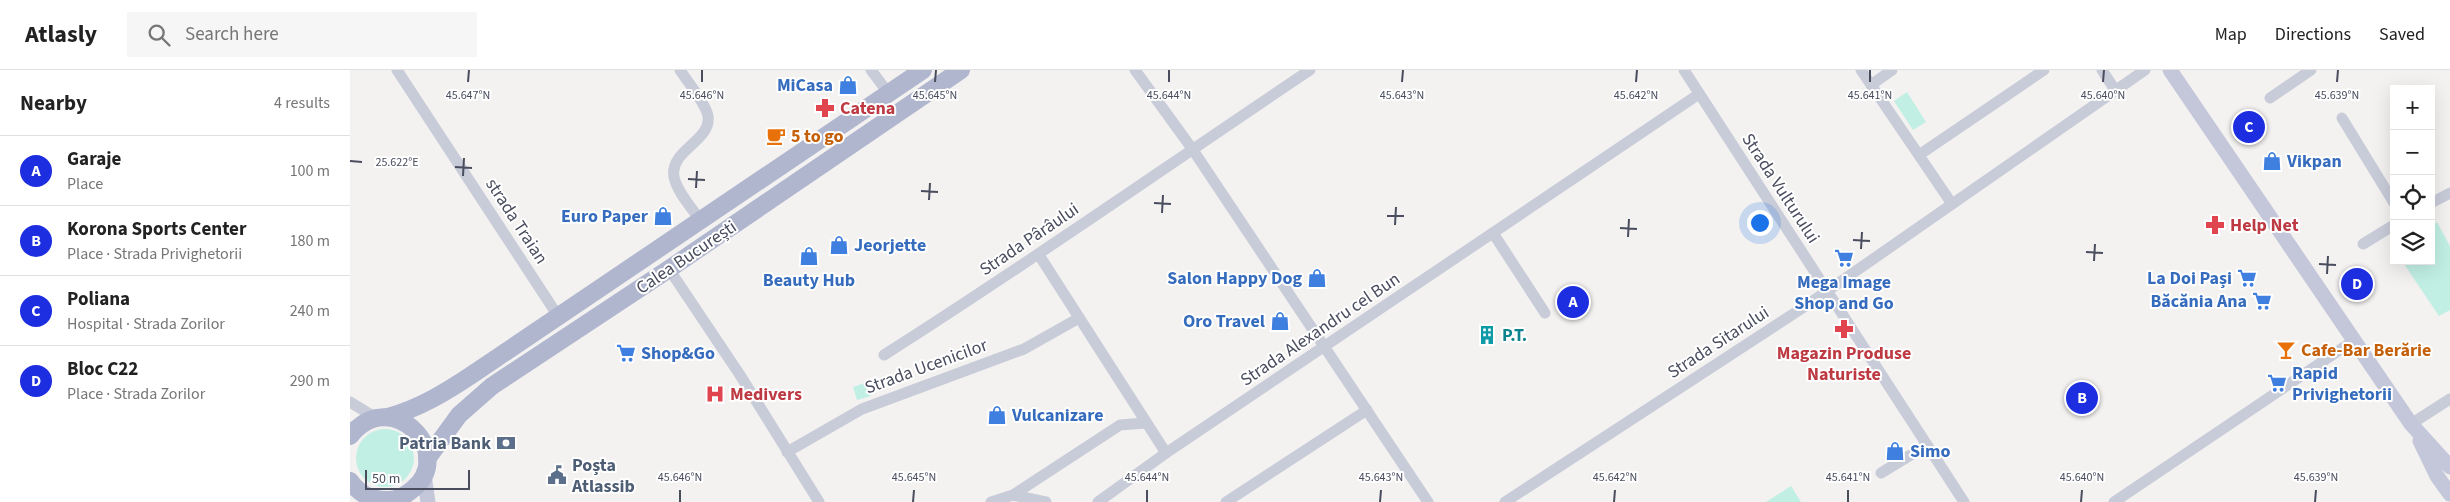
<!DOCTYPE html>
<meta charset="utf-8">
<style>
:root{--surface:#fff;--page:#f6f6f6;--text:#222;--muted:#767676;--line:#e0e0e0;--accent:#1d2ee1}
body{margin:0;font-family:"Source Sans 3",sans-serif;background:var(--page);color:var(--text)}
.controls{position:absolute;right:15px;top:15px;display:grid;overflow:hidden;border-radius:0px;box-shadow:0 5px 20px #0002}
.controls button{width:45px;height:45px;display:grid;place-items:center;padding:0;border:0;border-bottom:1px solid var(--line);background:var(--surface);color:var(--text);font:25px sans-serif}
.scale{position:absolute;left:15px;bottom:12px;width:105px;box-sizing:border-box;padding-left:5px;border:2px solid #494d5e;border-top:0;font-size:14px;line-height:18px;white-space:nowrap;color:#494d5e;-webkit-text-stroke:4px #fff;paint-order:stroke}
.you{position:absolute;left:1409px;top:152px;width:18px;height:18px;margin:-12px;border:4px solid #fff;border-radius:50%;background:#1a73e8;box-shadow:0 0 0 8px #1a73e833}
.badge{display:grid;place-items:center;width:32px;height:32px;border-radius:50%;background:var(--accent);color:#fff;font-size:16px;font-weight:700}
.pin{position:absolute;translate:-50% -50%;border:2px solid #fff;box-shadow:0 1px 5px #0006}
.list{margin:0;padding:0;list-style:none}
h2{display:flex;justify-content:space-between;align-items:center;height:65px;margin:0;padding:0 20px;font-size:21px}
h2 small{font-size:16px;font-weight:400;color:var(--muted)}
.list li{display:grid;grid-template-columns:32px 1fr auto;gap:15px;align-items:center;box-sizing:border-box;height:70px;padding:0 20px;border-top:1px solid var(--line)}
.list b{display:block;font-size:19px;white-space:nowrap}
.list p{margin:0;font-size:16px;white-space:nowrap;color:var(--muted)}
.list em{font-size:16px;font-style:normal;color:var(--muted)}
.icon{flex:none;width:28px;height:28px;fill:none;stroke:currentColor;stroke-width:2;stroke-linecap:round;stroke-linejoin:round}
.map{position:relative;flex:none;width:2100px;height:432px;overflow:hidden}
header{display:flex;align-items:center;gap:30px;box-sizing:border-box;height:70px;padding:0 25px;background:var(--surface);border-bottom:1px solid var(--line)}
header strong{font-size:24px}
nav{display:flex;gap:28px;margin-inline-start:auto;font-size:18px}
.search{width:350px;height:45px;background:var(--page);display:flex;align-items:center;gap:12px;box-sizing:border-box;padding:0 18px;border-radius:0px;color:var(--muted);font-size:19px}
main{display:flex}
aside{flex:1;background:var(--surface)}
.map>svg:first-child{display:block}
.green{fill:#c1efe3}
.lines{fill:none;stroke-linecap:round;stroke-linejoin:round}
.street{stroke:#c8cbd8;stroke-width:11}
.secondary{stroke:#c4c7d9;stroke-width:15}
.primary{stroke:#b1b6cf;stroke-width:18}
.ticks{fill:none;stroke:#494d5e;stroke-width:2}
.labels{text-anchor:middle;stroke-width:4;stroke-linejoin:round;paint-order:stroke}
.shop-label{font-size:18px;font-weight:bold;fill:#366cbe;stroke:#fff;text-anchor:end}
.health-label{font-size:18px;font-weight:bold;fill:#be3a42;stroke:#fff;text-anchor:start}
.food-label{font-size:18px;font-weight:bold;fill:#c56008;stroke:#fff;text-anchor:start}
.street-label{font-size:18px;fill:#494d5e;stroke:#fff}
.culture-label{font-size:18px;font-weight:bold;fill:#0d838f;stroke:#fff;text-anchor:start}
.service-label{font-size:18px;font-weight:bold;fill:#4e5e75;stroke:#fff;text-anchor:end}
.ticks-label{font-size:12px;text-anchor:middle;fill:#494d5e;stroke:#fff;stroke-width:4;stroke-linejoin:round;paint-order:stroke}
</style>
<header>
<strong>Atlasly</strong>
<div class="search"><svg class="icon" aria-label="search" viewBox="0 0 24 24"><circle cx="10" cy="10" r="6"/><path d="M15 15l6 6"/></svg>Search here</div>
<nav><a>Map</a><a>Directions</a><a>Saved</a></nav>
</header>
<main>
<aside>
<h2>Nearby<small>4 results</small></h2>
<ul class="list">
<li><span class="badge">A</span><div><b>Garaje</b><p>Place</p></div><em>100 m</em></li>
<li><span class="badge">B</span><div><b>Korona Sports Center</b><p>Place · Strada Privighetorii</p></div><em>180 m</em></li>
<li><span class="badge">C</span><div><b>Poliana</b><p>Hospital · Strada Zorilor</p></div><em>240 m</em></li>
<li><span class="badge">D</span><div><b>Bloc C22</b><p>Place · Strada Zorilor</p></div><em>290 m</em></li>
</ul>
</aside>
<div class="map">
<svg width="2100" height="432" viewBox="0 0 2100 432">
<rect width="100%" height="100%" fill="#f3f2f1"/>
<g class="green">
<polygon points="1557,22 1576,52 1563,60 1544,31"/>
<polygon points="2087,152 2100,176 2100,240 2089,246 2052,191 2081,191 2081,157"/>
<polygon points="517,312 521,326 507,330 503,317"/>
<circle cx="35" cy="388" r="29"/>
<polygon points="1441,416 1451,432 1416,432"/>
</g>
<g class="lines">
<g class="street">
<polyline points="47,0 208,246"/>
<path d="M330,0C337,11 356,34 358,46C362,71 319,80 324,107C327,122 342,138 350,150"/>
<polyline points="521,0 539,24"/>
<polyline points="785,0 843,80 1078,432"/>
<polyline points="1334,0 1614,432"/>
<polyline points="1511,0 1602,134"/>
<polyline points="1752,0 1765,20"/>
<polyline points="1521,15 1542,0"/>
<polyline points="1920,28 1961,0"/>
<polyline points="1992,48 2044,133"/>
<polyline points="1569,85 1694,0"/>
<polyline points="2081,133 2100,123"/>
<polyline points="1143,163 1195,243"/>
<polyline points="2013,174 2044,155"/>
<polyline points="689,185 816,383"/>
<polyline points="319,199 390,305 469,432"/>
<path d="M534,285C678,194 818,95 960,0"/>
<polyline points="0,332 26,348"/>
<polyline points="2061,354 2100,329"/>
<polyline points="437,382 512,339 674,279 729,248"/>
<polyline points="1531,403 1577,375"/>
<polyline points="663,425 696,432"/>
<polyline points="641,432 663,425 770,355 795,353"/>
<polyline points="748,432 816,383 1349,24"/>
<polyline points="876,432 1017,340"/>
<polyline points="1155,432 1457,235 1795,0"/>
<polyline points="1764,432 2003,271"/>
</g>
<g class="secondary">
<polyline points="1820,0 2061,354 2100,397"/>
<polyline points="2070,371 2087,406 2100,424"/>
<polyline points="74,405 78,432"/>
</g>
<g class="primary">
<path d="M38,347C70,338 96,322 123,304L573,0"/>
<path d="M0,366C41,314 107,383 63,419C56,425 48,430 39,430C23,431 10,425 0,411"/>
<polyline points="77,389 109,345 142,316 319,199 611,0"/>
</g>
</g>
<path class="ticks" d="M118,12L119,0M352,12V0M585,12L586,0M819,12V0M1052,12L1053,0M1286,12L1287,0M1520,12V0M1753,12L1754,0M1987,12L1988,0M0,91L12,92M105,97L122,98M113,106L114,88M338,109L355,110M346,118L347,101M571,121L588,122M579,130L580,113M804,133L821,134M812,143L813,125M1037,146H1054M1045,155L1046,137M1270,158L1287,159M1278,167L1279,149M1503,170L1520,171M1511,179L1512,162M1736,182L1753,183M1744,191L1745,174M1969,194L1986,195M1977,204L1978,186M330,432V420M563,432L564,420M797,432V420M1030,432L1031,420M1264,432L1265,420M1498,432V420M1731,432L1732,420M1965,432L1966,420"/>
<defs>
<g id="shop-bare" transform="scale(1.5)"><path d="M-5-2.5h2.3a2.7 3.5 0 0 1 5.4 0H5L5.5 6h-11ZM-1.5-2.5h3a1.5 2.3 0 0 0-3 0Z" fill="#3f7fe0" stroke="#fff" stroke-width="2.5" paint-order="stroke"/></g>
<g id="pharmacy-bare" transform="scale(1.5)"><path d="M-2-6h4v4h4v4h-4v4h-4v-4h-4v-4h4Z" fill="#e0444e" stroke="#fff" stroke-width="2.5" paint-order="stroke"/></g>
<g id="cafe-bare" transform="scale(1.5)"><path d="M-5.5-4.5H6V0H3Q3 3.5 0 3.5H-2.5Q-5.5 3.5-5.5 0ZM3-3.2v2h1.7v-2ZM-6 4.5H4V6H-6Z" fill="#e8710a" stroke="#fff" stroke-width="2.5" paint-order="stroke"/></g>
<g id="supermarket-bare" transform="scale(1.5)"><path d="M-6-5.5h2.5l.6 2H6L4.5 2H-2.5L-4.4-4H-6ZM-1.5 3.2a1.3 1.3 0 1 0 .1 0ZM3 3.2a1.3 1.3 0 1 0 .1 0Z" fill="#3f7fe0" stroke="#fff" stroke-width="2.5" paint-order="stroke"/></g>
<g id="building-bare" transform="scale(1.5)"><path d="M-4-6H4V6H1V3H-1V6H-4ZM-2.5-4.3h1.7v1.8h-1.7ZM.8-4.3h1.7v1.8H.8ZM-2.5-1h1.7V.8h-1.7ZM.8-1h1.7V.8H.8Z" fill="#0f9aa8" stroke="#fff" stroke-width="2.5" paint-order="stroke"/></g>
<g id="bar-bare" transform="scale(1.5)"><path d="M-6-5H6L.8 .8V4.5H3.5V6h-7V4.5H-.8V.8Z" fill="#e8710a" stroke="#fff" stroke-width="2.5" paint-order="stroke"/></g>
<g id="hospital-bare" transform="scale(1.5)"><path d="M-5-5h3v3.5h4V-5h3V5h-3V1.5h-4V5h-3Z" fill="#e0444e" stroke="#fff" stroke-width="2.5" paint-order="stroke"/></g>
<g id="bank-bare" transform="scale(1.5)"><path d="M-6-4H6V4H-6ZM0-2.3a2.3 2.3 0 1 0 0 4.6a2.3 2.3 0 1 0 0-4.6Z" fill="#5c6f8a" stroke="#fff" stroke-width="2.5" paint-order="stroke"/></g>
<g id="civic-bare" transform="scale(1.5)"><path d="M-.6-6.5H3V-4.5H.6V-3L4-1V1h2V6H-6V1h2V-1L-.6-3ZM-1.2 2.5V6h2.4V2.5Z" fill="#5c6f8a" stroke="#fff" stroke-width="2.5" paint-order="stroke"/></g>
</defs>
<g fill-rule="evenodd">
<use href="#shop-bare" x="498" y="15"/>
<use href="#pharmacy-bare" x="475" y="38"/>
<use href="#cafe-bare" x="426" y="66"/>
<use href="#shop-bare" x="1922" y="91"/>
<use href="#shop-bare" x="313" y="146"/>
<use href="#pharmacy-bare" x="1865" y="155"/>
<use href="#shop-bare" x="489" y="175"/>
<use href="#shop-bare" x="459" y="186"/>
<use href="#supermarket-bare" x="1494" y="188"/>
<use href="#shop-bare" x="967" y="208"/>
<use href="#supermarket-bare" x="1897" y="208"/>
<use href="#supermarket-bare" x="1912" y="231"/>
<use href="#shop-bare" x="930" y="251"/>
<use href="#pharmacy-bare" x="1494" y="259"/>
<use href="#building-bare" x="1137" y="265"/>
<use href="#bar-bare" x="1936" y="280"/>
<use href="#supermarket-bare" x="276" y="283"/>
<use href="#supermarket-bare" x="1927" y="313"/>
<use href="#hospital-bare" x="365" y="324"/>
<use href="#shop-bare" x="647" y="345"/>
<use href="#bank-bare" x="156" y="373"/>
<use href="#shop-bare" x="1545" y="381"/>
<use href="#civic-bare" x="207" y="405"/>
</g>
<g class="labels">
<g class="shop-label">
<text x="483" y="21">MiCasa</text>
<text x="1937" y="97" text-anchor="start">Vikpan</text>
<text x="298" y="152">Euro Paper</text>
<text x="504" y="181" text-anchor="start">Jeorjette</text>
<text x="952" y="214">Salon Happy Dog</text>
<text x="1882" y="214">La Doi Pași</text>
<text x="459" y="216" text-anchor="middle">Beauty Hub</text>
<text x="1494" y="218" text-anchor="middle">Mega Image<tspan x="1494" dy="21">Shop and Go</tspan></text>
<text x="1897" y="237">Băcănia Ana</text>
<text x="915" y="257">Oro Travel</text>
<text x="291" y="289" text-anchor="start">Shop&amp;Go</text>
<text x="1942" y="309" text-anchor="start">Rapid<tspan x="1942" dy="21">Privighetorii</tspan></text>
<text x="662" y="351" text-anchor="start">Vulcanizare</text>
<text x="1560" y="387" text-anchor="start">Simo</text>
</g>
<g class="health-label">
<text x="490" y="44">Catena</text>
<text x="1880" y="161">Help Net</text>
<text x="1494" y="289" text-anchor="middle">Magazin Produse<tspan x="1494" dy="21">Naturiste</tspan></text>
<text x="380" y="330">Medivers</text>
</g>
<g class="food-label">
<text x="441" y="72">5 to go</text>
<text x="1951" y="286">Cafe-Bar Berărie</text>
</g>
<g class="street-label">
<text transform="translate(1431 118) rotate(57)" y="6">Strada Vulturului</text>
<text transform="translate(167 151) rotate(57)" y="6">strada Traian</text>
<text transform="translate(679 169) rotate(-34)" y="6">Strada Pârâului</text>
<text transform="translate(336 187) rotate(-34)" y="6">Calea București</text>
<text transform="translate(970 259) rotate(-34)" y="6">Strada Alexandru cel Bun</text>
<text transform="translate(1368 272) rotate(-33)" y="6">Strada Sitarului</text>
<text transform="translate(576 296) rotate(-20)" y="6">Strada Ucenicilor</text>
</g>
<g class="culture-label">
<text x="1152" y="271">P.T.</text>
</g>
<g class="service-label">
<text x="141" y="379">Patria Bank</text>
<text x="222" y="401" text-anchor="start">Poșta<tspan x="222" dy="21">Atlassib</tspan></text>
</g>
</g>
<g class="ticks-label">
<text x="118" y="29">45.647°N</text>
<text x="352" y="29">45.646°N</text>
<text x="585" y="29">45.645°N</text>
<text x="819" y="29">45.644°N</text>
<text x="1052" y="29">45.643°N</text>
<text x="1286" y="29">45.642°N</text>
<text x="1520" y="29">45.641°N</text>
<text x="1753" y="29">45.640°N</text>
<text x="1987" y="29">45.639°N</text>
<text x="47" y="96">25.622°E</text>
<text x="330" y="411">45.646°N</text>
<text x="564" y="411">45.645°N</text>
<text x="797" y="411">45.644°N</text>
<text x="1031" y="411">45.643°N</text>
<text x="1265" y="411">45.642°N</text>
<text x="1498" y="411">45.641°N</text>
<text x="1732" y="411">45.640°N</text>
<text x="1966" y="411">45.639°N</text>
</g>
</svg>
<div class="controls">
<button>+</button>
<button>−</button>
<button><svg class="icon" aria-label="locate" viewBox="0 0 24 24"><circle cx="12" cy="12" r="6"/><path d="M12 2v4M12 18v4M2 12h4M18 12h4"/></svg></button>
<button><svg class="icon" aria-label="layers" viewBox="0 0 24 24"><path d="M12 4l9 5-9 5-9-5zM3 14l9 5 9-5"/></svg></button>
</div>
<div class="scale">50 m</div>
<div class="you"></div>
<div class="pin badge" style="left:1223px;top:232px">A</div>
<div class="pin badge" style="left:1732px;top:328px">B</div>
<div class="pin badge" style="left:1899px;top:57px">C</div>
<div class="pin badge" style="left:2007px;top:214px">D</div>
</div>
</main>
